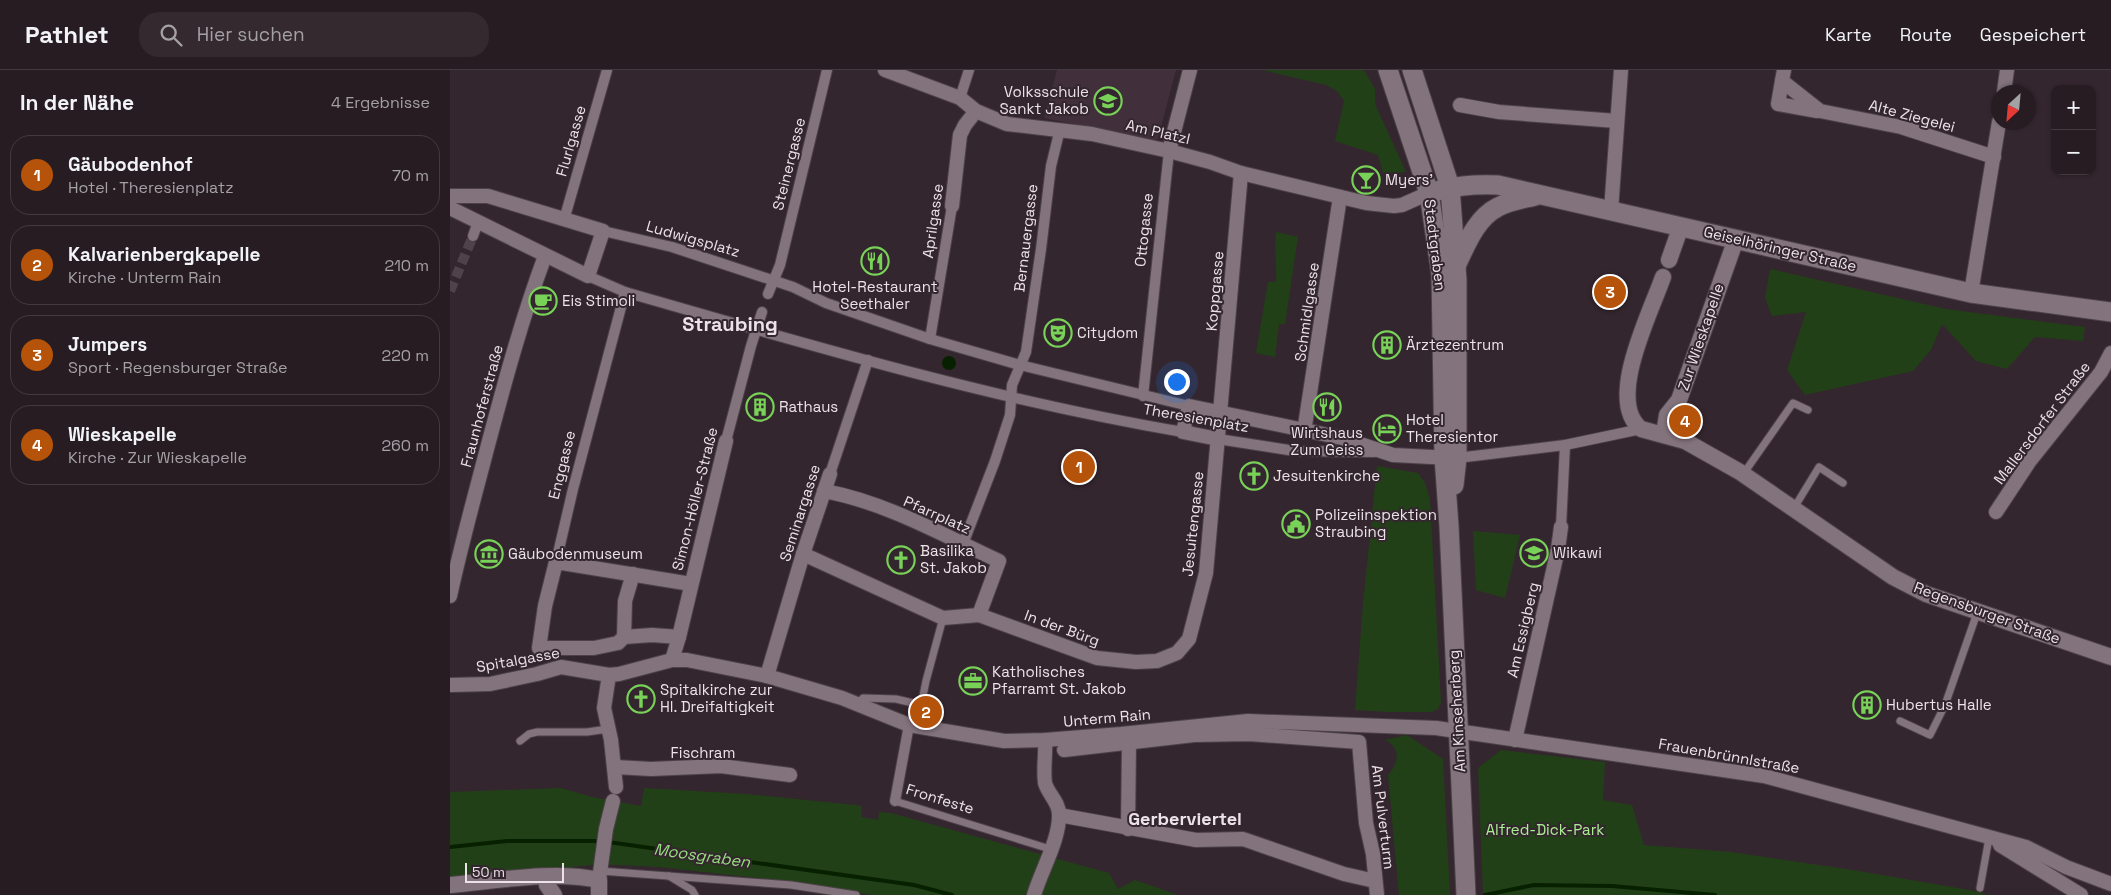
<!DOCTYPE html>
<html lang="de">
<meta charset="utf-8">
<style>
:root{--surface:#271c22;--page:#33292f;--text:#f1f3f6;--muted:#a4a1a5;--line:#433a40;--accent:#b45309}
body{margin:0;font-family:"Space Grotesk",sans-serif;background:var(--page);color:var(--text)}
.controls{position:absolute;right:15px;top:15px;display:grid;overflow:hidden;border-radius:10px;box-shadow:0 1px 4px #0004}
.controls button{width:45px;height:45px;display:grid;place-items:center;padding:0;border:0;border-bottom:1px solid var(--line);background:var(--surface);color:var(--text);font:25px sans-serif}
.compass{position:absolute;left:1541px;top:15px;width:45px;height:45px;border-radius:50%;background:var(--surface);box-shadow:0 1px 4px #0004;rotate:206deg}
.scale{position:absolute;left:15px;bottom:12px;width:99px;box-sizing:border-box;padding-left:5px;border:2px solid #ece2e8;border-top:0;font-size:14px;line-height:18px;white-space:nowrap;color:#ece2e8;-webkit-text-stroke:4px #34262e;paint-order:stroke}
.you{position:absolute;left:726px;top:311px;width:18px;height:18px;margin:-12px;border:4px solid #fff;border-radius:50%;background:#1a73e8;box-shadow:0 0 0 8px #1a73e833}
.badge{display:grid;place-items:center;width:32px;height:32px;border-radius:50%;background:var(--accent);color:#fff;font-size:16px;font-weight:700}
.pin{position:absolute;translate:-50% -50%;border:2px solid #fff;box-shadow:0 1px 5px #0006}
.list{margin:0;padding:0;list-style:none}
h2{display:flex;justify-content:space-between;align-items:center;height:65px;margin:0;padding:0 20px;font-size:21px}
h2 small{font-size:16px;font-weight:400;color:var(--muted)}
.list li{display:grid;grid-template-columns:32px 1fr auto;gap:15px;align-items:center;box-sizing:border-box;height:80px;margin:0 10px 10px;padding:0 10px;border:1px solid var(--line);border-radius:20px}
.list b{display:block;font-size:19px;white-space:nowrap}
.list p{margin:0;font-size:16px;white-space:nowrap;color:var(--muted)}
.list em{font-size:16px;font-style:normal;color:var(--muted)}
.icon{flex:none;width:28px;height:28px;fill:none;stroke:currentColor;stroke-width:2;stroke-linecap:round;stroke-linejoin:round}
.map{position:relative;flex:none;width:1661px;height:825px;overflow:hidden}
header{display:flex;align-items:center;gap:30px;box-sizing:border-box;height:70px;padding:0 25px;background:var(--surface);border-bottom:1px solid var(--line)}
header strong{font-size:24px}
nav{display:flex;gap:28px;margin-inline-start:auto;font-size:18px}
.search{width:350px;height:45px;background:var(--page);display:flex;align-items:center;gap:12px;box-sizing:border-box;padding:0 18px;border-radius:20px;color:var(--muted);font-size:19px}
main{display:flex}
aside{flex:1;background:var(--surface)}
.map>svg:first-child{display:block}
.built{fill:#412f3b}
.green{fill:#224017}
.water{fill:#072100}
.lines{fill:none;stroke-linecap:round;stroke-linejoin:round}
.stream{stroke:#072100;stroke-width:4}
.pedestrian-tunnel{stroke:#50424a;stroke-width:10;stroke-dasharray:10 5;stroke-linecap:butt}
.service-casing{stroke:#4d4249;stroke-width:9}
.pedestrian-casing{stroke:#4d4249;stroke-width:12}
.minor-casing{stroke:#4d4249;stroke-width:16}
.tertiary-casing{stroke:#4d4249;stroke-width:18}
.secondary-casing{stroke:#4d4249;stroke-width:21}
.service{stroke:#83737c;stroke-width:7}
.pedestrian{stroke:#83737c;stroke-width:10}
.minor{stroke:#83737c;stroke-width:14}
.tertiary{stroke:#83737c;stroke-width:16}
.secondary{stroke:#83737c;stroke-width:19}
.labels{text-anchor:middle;stroke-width:4;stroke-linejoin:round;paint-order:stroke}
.poi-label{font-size:15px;fill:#ece2e8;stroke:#34262e;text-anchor:start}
.street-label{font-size:15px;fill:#ece2e8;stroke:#34262e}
.park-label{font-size:15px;fill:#a9f092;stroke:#34262e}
.water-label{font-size:16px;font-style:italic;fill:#98de81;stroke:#34262e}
.quarter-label{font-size:18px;font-weight:bold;fill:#ece2e8;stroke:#34262e}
.district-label{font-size:20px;font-weight:bold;fill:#ece2e8;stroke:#34262e}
</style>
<header>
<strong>Pathlet</strong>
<div class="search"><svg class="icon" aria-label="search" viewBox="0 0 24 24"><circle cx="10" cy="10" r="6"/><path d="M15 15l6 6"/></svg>Hier suchen</div>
<nav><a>Karte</a><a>Route</a><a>Gespeichert</a></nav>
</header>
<main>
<aside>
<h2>In der Nähe<small>4 Ergebnisse</small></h2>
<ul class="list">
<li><span class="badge">1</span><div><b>Gäubodenhof</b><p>Hotel · Theresienplatz</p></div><em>70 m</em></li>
<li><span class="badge">2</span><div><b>Kalvarienbergkapelle</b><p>Kirche · Unterm Rain</p></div><em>210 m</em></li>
<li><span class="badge">3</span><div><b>Jumpers</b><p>Sport · Regensburger Straße</p></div><em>220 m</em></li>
<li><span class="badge">4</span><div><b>Wieskapelle</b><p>Kirche · Zur Wieskapelle</p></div><em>260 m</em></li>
</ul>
</aside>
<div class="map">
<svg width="1661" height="825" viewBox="0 0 1661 825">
<rect width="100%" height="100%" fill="#34262e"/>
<polygon class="built" points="607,0 726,0 708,68 706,70 594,48"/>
<g class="green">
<polygon points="812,0 914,0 925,19 925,34 956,102 933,103 928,85 885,71 894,31 887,21 876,15"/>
<path d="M826,162L848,167L835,254H829L825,287L806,283L818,212H826C827,195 824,179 826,162Z"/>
<polygon points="1320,199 1496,239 1635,257 1633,271 1585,267 1557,299 1526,291 1492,254 1481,280 1463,301 1355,325 1337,300 1356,242 1322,246 1315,228"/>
<polygon points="927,396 968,403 975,413 980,429 991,633 988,639 982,642 936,642 905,640 913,533"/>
<polygon points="1023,461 1070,465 1055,528 1026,520"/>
<path d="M957,665L993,689L1000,825H949L938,705C949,693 951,677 935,670Z"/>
<polygon points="1051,680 1155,692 1153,730 1182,735 1194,775 1281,782 1403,800 1525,821 1537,825 1033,825 1028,698"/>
<polygon points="111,718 142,727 191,736 194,718 296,724 405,735 412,736 411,747 428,750 429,742 441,743 659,803 668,819 685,810 728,825 423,825 342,812 209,797 169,795 141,795 0,810 0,722"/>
</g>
<circle class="water" cx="499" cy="293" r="7"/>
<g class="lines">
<g class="stream">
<polyline points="158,772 464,815 502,825"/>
<polyline points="0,777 57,771 151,771"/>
<polyline points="1035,825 1084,815 1162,816 1265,825"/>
</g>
<polyline class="pedestrian-tunnel" points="0,221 23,166"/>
<g class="service-casing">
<g id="service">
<polyline points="1294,403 1343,333 1358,340"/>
<polyline points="1344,438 1369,397 1393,413"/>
<polyline points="408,634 413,628 446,629 463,633 472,631 476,611 493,548"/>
<polyline points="1450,651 1480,665 1495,635 1527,543"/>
<polyline points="70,671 79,664 87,662 137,662 158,659"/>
<polyline points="445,731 600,779"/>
<polyline points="150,801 341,815 406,825"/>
<polyline points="219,806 242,820 245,825"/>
<polyline points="1530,818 1539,768"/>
</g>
</g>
<g class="pedestrian-casing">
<g id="pedestrian">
<polyline points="510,28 519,0"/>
<polyline points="114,150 157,0"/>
<polyline points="153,161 222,177 343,217 376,233 480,269 570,295 739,336"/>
<polyline points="23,166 28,152"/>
<path d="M138,206L175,222C359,275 544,330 733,362"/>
<polyline points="318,224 330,195 377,0"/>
<polyline points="480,269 502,136"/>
<polyline points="693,326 719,81"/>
<polyline points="768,369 845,381 924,382"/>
<polyline points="276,371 301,276 312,242"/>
<polyline points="1007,388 1115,375 1191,359"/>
<polyline points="380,404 418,290"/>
<polyline points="1111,457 1115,375"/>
<polyline points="513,474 545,391 560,345 562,315 576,282 591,179 601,96 610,59"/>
<polyline points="106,492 123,419 175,222"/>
<polyline points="445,731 459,655"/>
</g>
</g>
<g class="minor-casing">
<g id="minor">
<polyline points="435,0 510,28 526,41 557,54 642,64 719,81 760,92 791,103 916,133 944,136 952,135 979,123"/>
<polyline points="1334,0 1332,11 1370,41 1451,57 1544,87"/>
<polyline points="1332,11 1328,34 1367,41"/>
<polyline points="1554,22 1557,0"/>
<polyline points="1010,35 1049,42 1167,51"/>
<polyline points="719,81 740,0"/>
<polyline points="0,126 38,126 153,161 138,206 0,138"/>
<polyline points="502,136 510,65 515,55 526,41"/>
<polyline points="1161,141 1171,0"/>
<polyline points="1521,223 1549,52"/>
<polyline points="854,362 890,127"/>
<polyline points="768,369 733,362 739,336 892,368 943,385 1001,388"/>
<polyline points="1546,442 1579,392 1651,302 1661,283"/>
<path d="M353,484L493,548L529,545L549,491C493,465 435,432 374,421"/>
<path d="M0,526C11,475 25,425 38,375C55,311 72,248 95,186"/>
<polyline points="529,545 647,588 686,592 707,591 727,583 739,569 756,503 791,103"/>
<polyline points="174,567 175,531 183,504"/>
<polyline points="229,567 202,565 174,567 168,573 144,578 89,578 95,536 106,492 241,514"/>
<polyline points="222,590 229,567 276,371"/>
<polyline points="159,605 154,638 161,670 166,717"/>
<polyline points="317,606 353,484 380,404"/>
<polyline points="0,615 40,614 87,604 111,597 159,605 169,604 222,590 237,590 317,606 392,628 459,655 554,671 595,670 671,664 798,651 986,658 1314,706 1576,777 1616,797 1661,814"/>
<polyline points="1065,670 1108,479 1111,457"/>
<polyline points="614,680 744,665 799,664 909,672 916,753 923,784 927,825"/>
<polyline points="165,697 201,699 271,696 340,705"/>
<polyline points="609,745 746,770 793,769 894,804 925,811"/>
<polyline points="678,759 679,673"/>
<polyline points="1550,775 1631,825"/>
<polyline points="149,810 156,759 163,731"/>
<path d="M584,825C591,801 610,769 609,744C609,732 598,724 595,713C593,699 596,684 595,670"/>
</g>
</g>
<g class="tertiary-casing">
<g id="tertiary">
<polyline points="1219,190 1231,156"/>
<path d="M1213,207C1201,242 1155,331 1191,359L1235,371L1290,402L1443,507L1476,524L1661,587"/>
<polyline points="1214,364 1217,345 1229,330 1286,169"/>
<polyline points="96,808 97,815 104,825"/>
<path d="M0,815C45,811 105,800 149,810V825"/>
</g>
</g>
<g class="secondary-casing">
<g id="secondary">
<polyline points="938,0 979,123 991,204 994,387 999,456 1016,825"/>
<polyline points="962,0 1000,117 1007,210 1007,388 1004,415"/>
<path d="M979,123C1004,116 1022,114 1048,115L1521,223L1661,242"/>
<path d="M1006,196C1016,175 1026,148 1048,137C1059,131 1073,129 1085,126"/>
</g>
</g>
<use href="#service" class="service"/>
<use href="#pedestrian" class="pedestrian"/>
<use href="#minor" class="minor"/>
<use href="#tertiary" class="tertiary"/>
<use href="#secondary" class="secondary"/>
</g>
<defs>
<g id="school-ring" transform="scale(1.4375)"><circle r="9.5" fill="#34262e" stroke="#78d258" stroke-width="1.5"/><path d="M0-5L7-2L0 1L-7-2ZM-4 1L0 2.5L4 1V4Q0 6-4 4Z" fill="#78d258"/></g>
<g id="bar-ring" transform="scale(1.4375)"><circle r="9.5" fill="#34262e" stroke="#78d258" stroke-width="1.5"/><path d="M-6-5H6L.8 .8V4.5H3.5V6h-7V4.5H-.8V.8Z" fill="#78d258"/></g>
<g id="restaurant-ring" transform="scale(1.4375)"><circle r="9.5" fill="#34262e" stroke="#78d258" stroke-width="1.5"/><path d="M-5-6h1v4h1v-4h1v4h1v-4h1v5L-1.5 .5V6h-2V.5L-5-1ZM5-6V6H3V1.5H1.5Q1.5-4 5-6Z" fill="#78d258"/></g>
<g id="cafe-ring" transform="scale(1.4375)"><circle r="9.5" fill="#34262e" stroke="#78d258" stroke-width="1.5"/><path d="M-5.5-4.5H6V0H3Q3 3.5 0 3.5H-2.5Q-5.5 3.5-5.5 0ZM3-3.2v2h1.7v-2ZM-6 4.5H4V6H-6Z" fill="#78d258"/></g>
<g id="theatre-ring" transform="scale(1.4375)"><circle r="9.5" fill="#34262e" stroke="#78d258" stroke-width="1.5"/><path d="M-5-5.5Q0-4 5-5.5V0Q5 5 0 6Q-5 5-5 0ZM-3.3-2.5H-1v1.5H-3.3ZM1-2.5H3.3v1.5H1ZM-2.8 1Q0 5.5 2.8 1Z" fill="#78d258"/></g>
<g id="building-ring" transform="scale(1.4375)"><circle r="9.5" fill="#34262e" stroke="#78d258" stroke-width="1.5"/><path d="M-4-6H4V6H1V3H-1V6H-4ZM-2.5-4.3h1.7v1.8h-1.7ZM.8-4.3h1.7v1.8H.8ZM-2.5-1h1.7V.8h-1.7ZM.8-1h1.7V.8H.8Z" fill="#78d258"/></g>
<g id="hotel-ring" transform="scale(1.4375)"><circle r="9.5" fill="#34262e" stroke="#78d258" stroke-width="1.5"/><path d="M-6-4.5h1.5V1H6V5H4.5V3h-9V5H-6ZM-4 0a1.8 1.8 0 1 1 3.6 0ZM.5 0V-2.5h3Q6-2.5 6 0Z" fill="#78d258"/></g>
<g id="church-ring" transform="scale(1.4375)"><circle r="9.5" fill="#34262e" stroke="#78d258" stroke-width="1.5"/><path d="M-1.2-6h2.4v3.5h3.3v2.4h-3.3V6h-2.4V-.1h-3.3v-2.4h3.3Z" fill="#78d258"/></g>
<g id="civic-ring" transform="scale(1.4375)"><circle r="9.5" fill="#34262e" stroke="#78d258" stroke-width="1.5"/><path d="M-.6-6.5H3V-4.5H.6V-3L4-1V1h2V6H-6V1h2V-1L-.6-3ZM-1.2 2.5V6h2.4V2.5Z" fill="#78d258"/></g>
<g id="museum-ring" transform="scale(1.4375)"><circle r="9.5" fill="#34262e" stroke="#78d258" stroke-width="1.5"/><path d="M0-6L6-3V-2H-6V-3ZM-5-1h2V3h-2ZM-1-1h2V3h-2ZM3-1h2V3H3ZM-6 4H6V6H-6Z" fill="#78d258"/></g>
<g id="office-ring" transform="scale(1.4375)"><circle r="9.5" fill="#34262e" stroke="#78d258" stroke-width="1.5"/><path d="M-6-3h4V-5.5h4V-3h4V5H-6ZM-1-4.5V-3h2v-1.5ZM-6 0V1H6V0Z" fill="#78d258"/></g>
</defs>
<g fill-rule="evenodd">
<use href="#school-ring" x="658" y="31"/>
<use href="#bar-ring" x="916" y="110"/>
<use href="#restaurant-ring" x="425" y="191"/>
<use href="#cafe-ring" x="93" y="231"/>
<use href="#theatre-ring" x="608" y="263"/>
<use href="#building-ring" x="937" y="275"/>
<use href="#building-ring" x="310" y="337"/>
<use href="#restaurant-ring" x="877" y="337"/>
<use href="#hotel-ring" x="937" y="359"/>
<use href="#church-ring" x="804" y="406"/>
<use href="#civic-ring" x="846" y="454"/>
<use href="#school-ring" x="1084" y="483"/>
<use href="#museum-ring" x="39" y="484"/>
<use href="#church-ring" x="451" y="490"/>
<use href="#office-ring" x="523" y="611"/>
<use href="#church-ring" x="191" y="629"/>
<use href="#building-ring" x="1417" y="635"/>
</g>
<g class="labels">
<g class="poi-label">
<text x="639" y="27" text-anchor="end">Volksschule<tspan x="639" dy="17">Sankt Jakob</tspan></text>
<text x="935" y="115">Myers'</text>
<text x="425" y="222" text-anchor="middle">Hotel-Restaurant<tspan x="425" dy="17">Seethaler</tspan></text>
<text x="112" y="236">Eis Stimoli</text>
<text x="627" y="268">Citydom</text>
<text x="956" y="280">Ärztezentrum</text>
<text x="329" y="342">Rathaus</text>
<text x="956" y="355">Hotel<tspan x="956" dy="17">Theresientor</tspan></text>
<text x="877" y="368" text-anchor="middle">Wirtshaus<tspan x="877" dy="17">Zum Geiss</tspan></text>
<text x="823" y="411">Jesuitenkirche</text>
<text x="865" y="450">Polizeiinspektion<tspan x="865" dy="17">Straubing</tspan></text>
<text x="470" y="486">Basilika<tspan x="470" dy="17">St. Jakob</tspan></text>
<text x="1103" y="488">Wikawi</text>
<text x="58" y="489">Gäubodenmuseum</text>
<text x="542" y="607">Katholisches<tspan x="542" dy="17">Pfarramt St. Jakob</tspan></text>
<text x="210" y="625">Spitalkirche zur<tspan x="210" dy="17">Hl. Dreifaltigkeit</tspan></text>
<text x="1436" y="640">Hubertus Halle</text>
</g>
<g class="street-label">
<text transform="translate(1462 46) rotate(15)" y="5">Alte Ziegelei</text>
<text transform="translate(708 62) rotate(13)" y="5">Am Platzl</text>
<text transform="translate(121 71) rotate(-74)" y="5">Flurlgasse</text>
<text transform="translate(339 94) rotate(-76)" y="5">Steinergasse</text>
<text transform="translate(483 151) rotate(-82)" y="5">Aprilgasse</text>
<text transform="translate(694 160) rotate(-84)" y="5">Ottogasse</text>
<text transform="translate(576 168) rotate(-83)" y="5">Bernauergasse</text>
<text transform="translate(243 169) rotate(16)" y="5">Ludwigsplatz</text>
<text transform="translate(985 175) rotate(83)" y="5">Stadtgraben</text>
<text transform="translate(1330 179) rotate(13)" y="5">Geiselhöringer Straße</text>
<text transform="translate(765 221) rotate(-85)" y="5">Koppgasse</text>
<text transform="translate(857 242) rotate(-82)" y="5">Schmidlgasse</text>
<text transform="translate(1251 267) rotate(-71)" y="5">Zur Wieskapelle</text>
<text transform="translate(32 336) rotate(-75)" y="5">Fraunhoferstraße</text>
<text transform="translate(746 348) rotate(10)" y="5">Theresienplatz</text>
<text transform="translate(1592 353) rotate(-53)" y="5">Mallersdorfer Straße</text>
<text transform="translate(112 395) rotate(-76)" y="5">Enggasse</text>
<text transform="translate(245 429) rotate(-76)" y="5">Simon-Höller-Straße</text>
<text transform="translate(350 443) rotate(-72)" y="5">Seminargasse</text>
<text transform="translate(487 445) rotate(24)" y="5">Pfarrplatz</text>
<text transform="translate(743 454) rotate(-84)" y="5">Jesuitengasse</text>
<text transform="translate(1537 543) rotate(20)" y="5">Regensburger Straße</text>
<text transform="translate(612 558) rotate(20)" y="5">In der Bürg</text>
<text transform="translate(1073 560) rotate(-77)" y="5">Am Essigberg</text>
<text transform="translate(68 590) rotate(-10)" y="5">Spitalgasse</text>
<text transform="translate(1007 641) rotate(-93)" y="5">Am Kinseherberg</text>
<text transform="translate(657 648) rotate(-5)" y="5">Unterm Rain</text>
<text x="253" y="688">Fischram</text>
<text transform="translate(1279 686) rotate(10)" y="5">Frauenbrünnlstraße</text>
<text transform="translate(490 729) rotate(17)" y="5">Fronfeste</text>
<text transform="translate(933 747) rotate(83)" y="5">Am Pulverturm</text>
</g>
<g class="park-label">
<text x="1095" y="765">Alfred-Dick-Park</text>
</g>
<g class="water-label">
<text transform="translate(252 785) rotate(8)" y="6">Moosgraben</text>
</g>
<g class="quarter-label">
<text x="735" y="755">Gerberviertel</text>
</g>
<g class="district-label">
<text x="280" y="261">Straubing</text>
</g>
</g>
</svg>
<div class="controls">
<button>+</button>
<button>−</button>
</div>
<svg class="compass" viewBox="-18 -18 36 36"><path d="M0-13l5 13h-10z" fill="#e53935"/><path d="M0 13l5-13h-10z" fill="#a4a1a5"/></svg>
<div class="scale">50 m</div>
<div class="you"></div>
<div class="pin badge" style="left:629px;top:397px">1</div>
<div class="pin badge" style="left:476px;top:642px">2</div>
<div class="pin badge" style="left:1160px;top:222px">3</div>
<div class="pin badge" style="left:1235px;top:351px">4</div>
</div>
</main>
